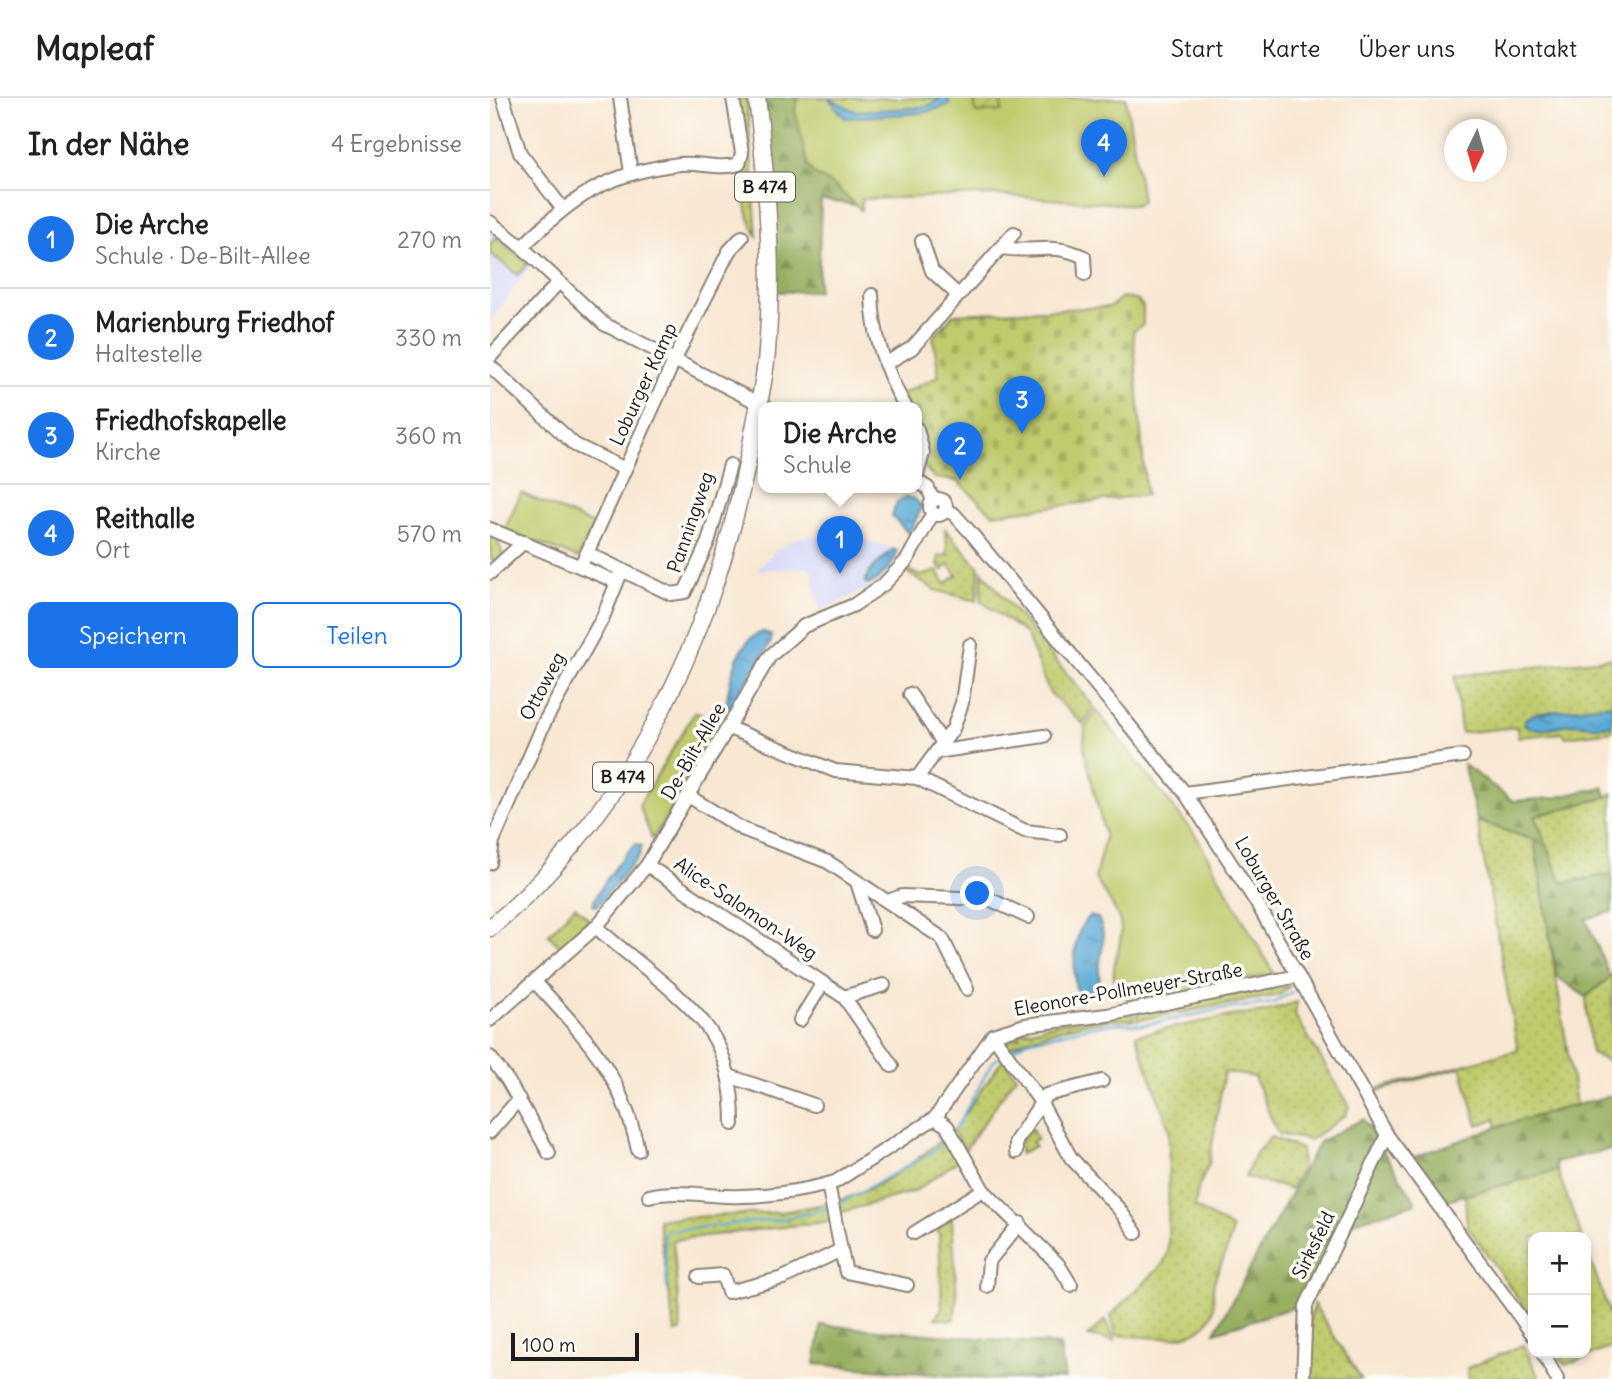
<!DOCTYPE html>
<html lang="de">
<meta charset="utf-8">
<style>
:root{--surface:#fff;--page:#f2f2f2;--text:#202124;--muted:#757577;--line:#e0e0e0;--accent:#1a73e8}
body{margin:0;font-family:Delius,sans-serif;background:var(--page);color:var(--text)}
.controls{position:absolute;right:21px;bottom:21px;display:grid;overflow:hidden;border-radius:14px;box-shadow:0 4px 10px #0003}
.controls button{width:63px;height:63px;display:grid;place-items:center;padding:0;border:0;border-bottom:2px solid var(--line);background:var(--surface);color:var(--text);font:35px sans-serif}
.compass{position:absolute;left:954px;top:21px;width:63px;height:63px;border-radius:50%;background:var(--surface);box-shadow:0 4px 10px #0003;rotate:185deg}
.scale{position:absolute;left:21px;bottom:18px;width:128px;box-sizing:border-box;padding-left:7px;border:4px solid #1c1c1c;border-top:0;font-size:19px;line-height:24px;white-space:nowrap;color:#1c1c1c;-webkit-text-stroke:5px #fdfcf7;paint-order:stroke}
.you{position:absolute;left:488px;top:796px;width:24px;height:24px;margin:-18px;border:5px solid #fff;border-radius:50%;background:#1a73e8;box-shadow:0 0 0 10px #1a73e833}
.badge{display:grid;place-items:center;width:46px;height:46px;border-radius:50%;background:var(--accent);color:#fff;font-size:23px;font-weight:700}
.pin{position:absolute;translate:-50% -58px;filter:drop-shadow(0 2px 4px #0008)}
.pin::after{content:'';position:absolute;top:37px;width:24px;height:21px;background:inherit;clip-path:polygon(0 0,100% 0,50% 100%)}
.popup{position:absolute;left:268px;top:304px;width:164px;height:91px;box-sizing:border-box;display:grid;place-content:center;border-radius:14px;background:var(--surface);filter:drop-shadow(0 2px 5px #0005);font-size:23px;white-space:nowrap;color:var(--muted)}
.popup b{font-size:26px;color:var(--text)}
.popup::after{content:'';position:absolute;left:50%;top:100%;margin-left:-14px;border:14px solid transparent;border-top-color:var(--surface)}
.list{margin:0;padding:0;list-style:none}
h2{display:flex;justify-content:space-between;align-items:center;height:91px;margin:0;padding:0 28px;font-size:30px}
h2 small{font-size:23px;font-weight:400;color:var(--muted)}
.list li{display:grid;grid-template-columns:46px 1fr auto;gap:21px;align-items:center;box-sizing:border-box;height:98px;padding:0 28px;border-top:2px solid var(--line)}
.list b{display:block;font-size:26px;white-space:nowrap}
.list p{margin:0;font-size:23px;white-space:nowrap;color:var(--muted)}
.list em{font-size:23px;font-style:normal;color:var(--muted)}
.actions{display:flex;gap:14px;padding:21px 28px}
.actions a{flex:1;padding:16px 0;border:2px solid var(--accent);border-radius:14px;text-align:center;font-size:24px;color:var(--accent)}
.actions .main{background:var(--accent);color:#fff}
.map{position:relative;flex:none;width:1122px;height:1281px;overflow:hidden}
header{display:flex;align-items:center;gap:42px;box-sizing:border-box;height:98px;padding:0 35px;background:var(--surface);border-bottom:2px solid var(--line)}
header strong{font-size:33px}
nav{display:flex;gap:38px;margin-inline-start:auto;font-size:24px}
main{display:flex}
aside{flex:1;background:var(--surface)}
.map>svg:first-child{display:block}
.built{fill:#d6d8f8}
.grass{fill:url(#grass-dots);stroke:#6e7444;stroke-width:2}
.forest{fill:url(#forest-firs);stroke:#5a663e;stroke-width:2}
.cemetery{fill:url(#cemetery-stones);stroke:#6e7444;stroke-width:2}
.park{fill:#bfcb6d;stroke:#6e7444;stroke-width:2}
.garden{fill:url(#garden-furrows);stroke:#6e7444;stroke-width:2}
.water{fill:url(#water-ripples);stroke:#3c6379;stroke-width:2}
.lines{fill:none;stroke-linecap:round;stroke-linejoin:round}
.stream{stroke:#5caad6;stroke-width:2.5}
.minor-casing{stroke:#8a8277;stroke-width:16}
.major-casing{stroke:#8a8277;stroke-width:19}
.minor{stroke:#fff;stroke-width:12}
.major{stroke:#fff;stroke-width:16}
.labels{text-anchor:middle;stroke-width:7;stroke-linejoin:round;paint-order:stroke}
.shield{fill:#fdfcf7;stroke:#605f5e;stroke-width:2}
.shield-label{font-size:18px;font-weight:bold;fill:#1c1c1c}
.street-label{font-size:19px;fill:#1c1c1c;stroke:#fdfcf7}
</style>
<header>
<strong>Mapleaf</strong>
<nav><a>Start</a><a>Karte</a><a>Über uns</a><a>Kontakt</a></nav>
</header>
<main>
<aside>
<h2>In der Nähe<small>4 Ergebnisse</small></h2>
<ul class="list">
<li><span class="badge">1</span><div><b>Die Arche</b><p>Schule · De-Bilt-Allee</p></div><em>270 m</em></li>
<li><span class="badge">2</span><div><b>Marienburg Friedhof</b><p>Haltestelle</p></div><em>330 m</em></li>
<li><span class="badge">3</span><div><b>Friedhofskapelle</b><p>Kirche</p></div><em>360 m</em></li>
<li><span class="badge">4</span><div><b>Reithalle</b><p>Ort</p></div><em>570 m</em></li>
</ul>
<div class="actions"><a class="main">Speichern</a><a>Teilen</a></div>
</aside>
<div class="map">
<svg width="1122" height="1281" viewBox="0 0 1122 1281">
<defs>
<pattern id="grass-dots" width="8" height="8" patternUnits="userSpaceOnUse" patternTransform="scale(1.75)"><rect width="8" height="8" fill="#bfcb6d"/><path d="M2 2h.1M6 6h.1" fill="none" stroke="#a4ae5e" stroke-width="1.8" stroke-linecap="round"/></pattern>
<pattern id="forest-firs" width="22" height="20" patternUnits="userSpaceOnUse" patternTransform="scale(1.75)"><rect width="22" height="20" fill="#97af60"/><path d="M5 1l3.5 6h-7zM16 11l3.5 6h-7z" fill="#7a8e4e"/></pattern>
<pattern id="cemetery-stones" width="16" height="16" patternUnits="userSpaceOnUse" patternTransform="scale(1.75)"><rect width="16" height="16" fill="#bfcb6d"/><path d="M2 7V4a2 2 0 0 1 4 0v3zM10 15v-3a2 2 0 0 1 4 0v3z" fill="#a4ae5e"/></pattern>
<pattern id="garden-furrows" width="10" height="10" patternUnits="userSpaceOnUse" patternTransform="scale(1.75)"><rect width="10" height="10" fill="#bfcb6d"/><path d="M-1 1l2-2M0 10L10 0M9 11l2-2" fill="none" stroke="#a4ae5e"/></pattern>
<pattern id="water-ripples" width="26" height="14" patternUnits="userSpaceOnUse" patternTransform="scale(1.75)"><rect width="26" height="14" fill="#5caad6"/><path d="M2 4q2-2 4 0t4 0M15 11q2-2 4 0t4 0" fill="none" stroke="#4b8aad"/></pattern>
</defs>
<rect width="100%" height="100%" fill="#fdfcf7"/>
<filter id="ink" filterUnits="userSpaceOnUse"><feTurbulence type="fractalNoise" baseFrequency=".0143" numOctaves="2"/><feDisplacementMap in="SourceGraphic" scale="14" xChannelSelector="R" yChannelSelector="G"/><feConvolveMatrix kernelMatrix="1 2 1 2 8 2 1 2 1" color-interpolation-filters="sRGB"/></filter>
<filter id="wash" filterUnits="userSpaceOnUse"><feTurbulence type="fractalNoise" baseFrequency=".00686" numOctaves="4" result="noise"/><feDisplacementMap in="SourceGraphic" scale="28" xChannelSelector="R" yChannelSelector="G"/><feGaussianBlur stdDeviation="1.57" result="paint"/><feColorMatrix in="noise" values="0 0 0 0 0 0 0 0 0 0 0 0 0 0 0 0 0 1.4 0 .05"/><feComposite in="paint" operator="in"/></filter>
<g filter="url(#wash)">
<rect width="100%" height="100%" fill="#f8e7d2"/>
<g class="built">
<polygon points="0,132 41,166 0,224"/>
<polygon points="320,438 373,441 402,450 372,481 379,490 330,513 321,470 267,472 286,452 305,441"/>
</g>
<g class="grass">
<path d="M247,0H257L267,138C249,113 250,35 247,0Z"/>
<polygon points="455,431 489,469 487,503 445,492 416,474 417,471 430,478 448,473 455,486 467,477 459,466 453,472 448,467 449,458 458,457"/>
<polygon points="0,434 10,439 8,444 13,457 5,465 0,459"/>
<polygon points="492,473 605,610 593,626 559,594 536,536 491,503"/>
<polygon points="1122,560 1122,633 1076,639 1073,635 1028,639 1027,629 971,635 965,578"/>
<polygon points="1122,695 1122,776 1072,785 1045,718 1117,699"/>
<polygon points="987,723 1044,742 1086,1006 1008,1029 1005,1021 988,1027 971,969 885,994 883,992 1028,952"/>
<polygon points="1122,877 1122,965 1101,955 1096,899"/>
<polygon points="800,888 789,897 647,922 648,914 723,898"/>
<path d="M807,904L805,917L859,1007L856,1017L820,1042L788,1036L764,979L734,974L719,1066L708,1090L705,1109L742,1131C740,1151 730,1165 724,1184C721,1194 726,1206 722,1216C710,1250 652,1238 626,1237L621,1217L673,1166L678,1154L679,1031L646,937L741,918L775,914Z"/>
<path d="M643,915L644,922C614,918 544,935 518,951L514,937L519,942L530,939L529,933L533,931L534,934L566,925Z"/>
<polygon points="513,961 526,978 474,1053 463,1033"/>
<path d="M456,1037L469,1062L425,1093L349,1115L348,1102C382,1095 431,1061 456,1037Z"/>
<polygon points="781,1039 811,1051 812,1070 800,1091 755,1079 766,1055"/>
<polygon points="1067,1072 1092,1139 1043,1139 1043,1222 977,1128 975,1098"/>
<polygon points="340,1105 342,1123 183,1142 191,1233 185,1234 168,1121 293,1114"/>
<polygon points="462,1120 467,1200 464,1222 445,1220 452,1210 449,1136 446,1129"/>
<polygon points="1096,1151 1122,1222 1122,1249 1075,1267 1066,1255 1096,1255"/>
<polygon points="824,1206 871,1281 820,1281 819,1226"/>
<polygon points="616,1222 625,1243 598,1238"/>
<polygon points="1033,1247 1050,1281 979,1281 977,1270"/>
</g>
<g class="forest">
<polygon points="273,0 309,0 305,12 324,76 345,88 366,107 331,102 328,193 284,194"/>
<polygon points="973,666 1023,703 1064,700 1113,689 1117,699 1045,718 1072,785 1122,776 1122,814 1096,821 1120,879 1096,899 1067,879 1044,742 987,723"/>
<polygon points="1122,997 1122,1051 1065,1064 1067,1072 954,1103 921,1060 1008,1029"/>
<polygon points="873,1021 925,1103 924,1106 863,1124 811,1207 725,1234 829,1044"/>
<polygon points="331,1227 570,1247 575,1281 500,1281 325,1266"/>
</g>
<polygon class="cemetery" points="632,199 649,203 653,209 653,227 643,233 656,397 503,416 467,383 444,380 434,368 436,343 427,324 427,310 418,310 411,296 449,278 443,239 464,216 620,209"/>
<g class="park">
<polygon points="309,0 636,0 652,102 646,107 504,97 372,101 371,112 345,88 324,76 318,68 305,12"/>
<polygon points="6,139 38,166 28,177 0,155 0,146"/>
<polygon points="31,395 104,427 88,460 14,432"/>
<path d="M607,613L706,738L784,876L643,906C604,876 637,857 630,824C626,809 612,793 605,780L615,738L594,651L595,629Z"/>
<polygon points="205,614 228,625 228,630 189,700 162,741 149,707"/>
<polygon points="85,808 99,821 72,850 58,837"/>
</g>
<g class="garden">
<polygon points="484,0 510,0 512,13 486,15"/>
<polygon points="541,1030 547,1041 542,1044 545,1048 530,1056 530,1042"/>
</g>
<g class="water">
<polygon points="338,0 365,13 424,10 438,8 450,0 459,0 459,7 433,15 355,20"/>
<polygon points="416,399 425,401 432,409 419,436 402,418 407,404"/>
<path d="M403,451L407,453C407,464 389,483 378,487L375,484L379,474Z"/>
<path d="M274,534L281,537V544L244,606L236,611C238,588 247,538 274,534Z"/>
<path d="M1122,606V627C1104,630 1099,627 1083,626C1065,626 1053,637 1035,627V621L1044,616Z"/>
<path d="M146,746L152,748L149,758L107,808L103,807C104,797 137,751 146,746Z"/>
<path d="M600,818L608,820C622,849 602,863 612,892L591,897L586,891C583,871 582,832 600,818Z"/>
</g>
<g class="lines">
<g class="stream">
<polyline points="524,951 537,943 599,929 629,925 653,927 734,911 783,905 802,894"/>
<polyline points="465,1032 502,965 509,959"/>
<polyline points="345,1108 441,1055 459,1041"/>
<polyline points="177,1190 174,1133 293,1121 339,1110"/>
</g>
</g>
</g>
<g filter="url(#ink)">
<g class="lines">
<g class="minor-casing">
<g id="minor">
<polyline points="13,0 30,55 72,110"/>
<polyline points="130,0 141,75"/>
<polyline points="0,124 32,149 114,226 278,310"/>
<polyline points="432,143 442,173 468,197"/>
<path d="M32,149C84,98 116,75 190,66C210,64 229,72 249,66L252,55L243,0"/>
<path d="M513,150C544,156 561,143 594,159L595,176"/>
<path d="M382,197C383,237 396,275 416,310"/>
<polyline points="0,259 68,185"/>
<polyline points="395,266 422,250 524,135"/>
<polyline points="0,268 85,347 135,371"/>
<polyline points="427,331 433,355 427,377"/>
<polyline points="427,383 438,390 443,403"/>
<circle cx="448" cy="409" r="8"/>
<polyline points="455,412 464,416 481,435 695,695 768,807 897,1037 1043,1237"/>
<polyline points="0,431 127,484"/>
<polyline points="97,455 184,263 239,153 252,139"/>
<polyline points="90,468 97,455 181,496 195,494 218,444 240,367"/>
<polyline points="0,475 34,444"/>
<polyline points="420,596 453,645"/>
<polyline points="239,630 345,673 427,680 535,733 570,737"/>
<polyline points="446,654 554,638"/>
<polyline points="427,680 463,631 472,605 480,547"/>
<polyline points="695,695 973,658"/>
<polyline points="200,699 252,731 338,764 452,840 477,891"/>
<polyline points="0,765 3,743 55,623 113,519 132,472"/>
<polyline points="157,767 354,899 402,968"/>
<polyline points="367,784 382,832"/>
<polyline points="398,803 412,798 499,801 538,819"/>
<path d="M106,829C139,859 195,897 219,932C238,959 243,994 243,1026"/>
<path d="M46,885C98,942 131,974 148,1052"/>
<polyline points="354,899 394,887"/>
<polyline points="0,922 106,829 157,767 280,558 314,528 364,507 394,486 417,462 443,415"/>
<polyline points="310,922 333,885"/>
<polyline points="503,937 550,1003 581,1060 629,1111 646,1135"/>
<polyline points="0,959 18,983 59,1055"/>
<polyline points="239,978 324,1007"/>
<polyline points="445,1020 457,1028 493,1092 568,1166 581,1187"/>
<polyline points="0,1034 29,1001"/>
<polyline points="526,1054 526,1043 556,997 612,983"/>
<path d="M159,1098C185,1092 210,1097 236,1098C270,1099 312,1094 345,1084L445,1020L503,937L535,927L617,917L808,878"/>
<polyline points="424,1135 493,1092"/>
<polyline points="351,1152 356,1174 417,1187"/>
<polyline points="209,1179 233,1177 238,1194 293,1180 351,1152 338,1086"/>
<polyline points="497,1188 499,1163 530,1125"/>
<polyline points="1053,1255 1067,1281"/>
<polyline points="813,1281 816,1208 897,1037"/>
</g>
</g>
<g class="major-casing">
<path id="major" d="M0,830C147,707 227,527 262,342C267,312 275,283 277,253C284,169 277,84 267,0"/>
</g>
<use href="#minor" class="minor"/>
<use href="#major" class="major"/>
</g>
</g>
<g class="labels">
<g class="shield">
<rect x="245" y="74.5" width="60" height="29" rx="5"/>
<rect x="103" y="664.5" width="60" height="29" rx="5"/>
</g>
<g class="shield-label">
<text x="275" y="95">B 474</text>
<text x="133" y="685">B 474</text>
</g>
<g class="street-label">
<text transform="translate(153 286) rotate(-65)" y="7">Loburger Kamp</text>
<text transform="translate(200 424) rotate(-71)" y="7">Panningweg</text>
<text transform="translate(52 588) rotate(-62)" y="7">Ottoweg</text>
<text transform="translate(203 653) rotate(-60)" y="7">De-Bilt-Allee</text>
<text transform="translate(785 800) rotate(60)" y="7">Loburger Straße</text>
<text transform="translate(256 810) rotate(34)" y="7">Alice-Salomon-Weg</text>
<text transform="translate(638 891) rotate(-10)" y="7">Eleonore-Pollmeyer-Straße</text>
<text transform="translate(823 1147) rotate(-64)" y="7">Sirksfeld</text>
</g>
</g>
</svg>
<div class="controls">
<button>+</button>
<button>−</button>
</div>
<svg class="compass" viewBox="-18 -18 36 36"><path d="M0-13l5 13h-10z" fill="#e53935"/><path d="M0 13l5-13h-10z" fill="#757577"/></svg>
<div class="scale">100 m</div>
<div class="you"></div>
<div class="pin badge" style="left:350px;top:476px">1</div>
<div class="popup"><b>Die Arche</b>Schule</div>
<div class="pin badge" style="left:470px;top:382px">2</div>
<div class="pin badge" style="left:532px;top:336px">3</div>
<div class="pin badge" style="left:614px;top:79px">4</div>
</div>
</main>
